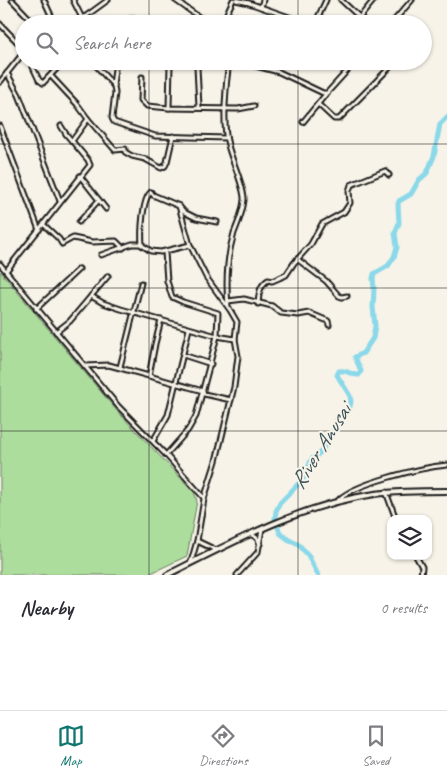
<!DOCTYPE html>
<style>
:root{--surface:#fff;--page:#f7f7f7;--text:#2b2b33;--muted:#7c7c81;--line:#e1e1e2;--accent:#0f766e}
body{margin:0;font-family:Caveat,sans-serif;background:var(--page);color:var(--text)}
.controls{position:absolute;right:15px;bottom:15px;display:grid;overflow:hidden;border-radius:10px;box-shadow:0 1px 4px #0004}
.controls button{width:45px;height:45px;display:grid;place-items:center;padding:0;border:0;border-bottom:1px solid var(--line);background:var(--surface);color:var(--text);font:25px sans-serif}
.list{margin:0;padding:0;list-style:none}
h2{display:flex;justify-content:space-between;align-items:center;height:65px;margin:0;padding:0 20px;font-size:21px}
h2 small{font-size:16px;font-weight:400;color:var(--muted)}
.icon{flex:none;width:28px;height:28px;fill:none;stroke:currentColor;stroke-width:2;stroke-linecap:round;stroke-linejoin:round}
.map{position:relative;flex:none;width:447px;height:575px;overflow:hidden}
.search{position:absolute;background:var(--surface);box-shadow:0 1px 4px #0004;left:15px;right:15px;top:15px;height:55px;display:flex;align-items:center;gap:12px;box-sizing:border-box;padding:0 18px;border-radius:28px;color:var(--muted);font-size:19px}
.sheet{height:135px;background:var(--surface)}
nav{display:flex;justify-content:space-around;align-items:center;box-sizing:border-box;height:70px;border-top:1px solid var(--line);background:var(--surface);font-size:14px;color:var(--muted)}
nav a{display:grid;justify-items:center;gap:2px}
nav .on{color:var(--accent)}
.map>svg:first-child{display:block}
.green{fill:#acdd9d;stroke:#647c5c}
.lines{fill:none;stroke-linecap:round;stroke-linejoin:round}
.river{stroke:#8ad8e9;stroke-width:5}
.minor-casing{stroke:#1c1c1c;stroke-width:7}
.major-casing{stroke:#1c1c1c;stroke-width:8}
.minor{stroke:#f7f3e8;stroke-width:3}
.major{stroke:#f7f3e8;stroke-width:4}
.grid{fill:none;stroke:#1c1c1c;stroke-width:1;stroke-opacity:0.55}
.labels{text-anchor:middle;stroke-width:4;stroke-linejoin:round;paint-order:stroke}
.water-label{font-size:22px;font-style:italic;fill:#3d545a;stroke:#f7f3e8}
</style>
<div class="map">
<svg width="447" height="575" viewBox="0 0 447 575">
<rect width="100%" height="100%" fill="#f7f3e8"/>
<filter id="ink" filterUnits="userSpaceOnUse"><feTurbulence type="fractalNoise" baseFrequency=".02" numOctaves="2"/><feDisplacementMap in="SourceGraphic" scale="10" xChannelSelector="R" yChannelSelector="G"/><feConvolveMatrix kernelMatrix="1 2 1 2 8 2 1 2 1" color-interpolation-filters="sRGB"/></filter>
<g filter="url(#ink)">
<polygon class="green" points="0,271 117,411 194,492 197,501 187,556 147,575 0,575"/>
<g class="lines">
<path class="river" d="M318,575L308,555L299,545L289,540L280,533L275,519L276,511L280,503L305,477L311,460L323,450L325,444L335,429L338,417L349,410L351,402L350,396L337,375L339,371C347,369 352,376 359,375L361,371L355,357L363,353L373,338L375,326L373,307L374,289L373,278L374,274L388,266L394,257L397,247L395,233L399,223L398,204L399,201L411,194L419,180L427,173L434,156L440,124L447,117"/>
<g class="minor-casing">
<g id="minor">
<polyline points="12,0 30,19"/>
<polyline points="44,0 55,24"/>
<polyline points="73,0 82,18"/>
<polyline points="175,0 209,24"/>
<polyline points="236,0 249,3 309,24"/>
<polyline points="341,0 367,24"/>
<polyline points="261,7 263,0"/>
<polyline points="360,17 374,0"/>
<polyline points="0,24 24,49"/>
<polyline points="70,24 86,16 108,0"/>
<polyline points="120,24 133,18"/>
<polyline points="222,24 233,0"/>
<polyline points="315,24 326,0"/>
<polyline points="391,24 412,0"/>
<polyline points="30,61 39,80 43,83 64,61"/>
<polyline points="92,61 114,86 115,93 112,118 114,122 155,136 226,138"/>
<polyline points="236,61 279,72 323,93 327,93 356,61"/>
<polyline points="197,67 199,107"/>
<polyline points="7,73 19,95 60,201"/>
<polyline points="51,76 77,104 88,119 72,141"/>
<polyline points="142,77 141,100 147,106 169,108 238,109 254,106"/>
<polyline points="0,82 24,52"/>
<polyline points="113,85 116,61"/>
<polyline points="318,104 334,119 339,119 396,61"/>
<polyline points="169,108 170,64"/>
<polyline points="88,119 115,150 125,149 125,152 132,156 145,159 161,168 165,166 167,162 173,136"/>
<polyline points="303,122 326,94"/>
<polyline points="0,126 39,230"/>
<polyline points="80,176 106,209"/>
<polyline points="179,206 190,245 206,277 230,310 237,322 235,339 238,356 234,387 216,461 204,499 197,541 191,562"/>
<polyline points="79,222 99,200"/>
<polyline points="44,225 59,239 62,244 73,238 92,242 116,241 123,248"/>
<path d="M142,245C141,233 142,199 151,192L153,195L179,206L184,212L196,218L217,222"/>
<polyline points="101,255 132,244 140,244 151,251 161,252 190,245"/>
<polyline points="297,259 326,281 339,296 342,297 347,296"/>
<polyline points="0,264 118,406 166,455 204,498"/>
<polyline points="6,271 90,165 88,160 66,134 61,126"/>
<polyline points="91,296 103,303 121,309 217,336 218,313 183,302 172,297 167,281 165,252"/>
<polyline points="228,301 244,299 272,306 281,313 298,315 309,313 328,321 329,325"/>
<path d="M258,304C259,294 259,286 268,280L272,281L286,275L294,263L311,244L322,224L344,212L350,203L349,191L351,185L385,171L389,175"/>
<path d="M228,306C226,282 227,256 234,233C238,223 243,212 244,200C245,188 231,159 228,145C222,125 226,82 229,61"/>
<polyline points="36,309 79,269"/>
<polyline points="56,332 70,321 108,276"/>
<polyline points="183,355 211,364"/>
<polyline points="85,366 109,365 120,368 203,391 204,394 231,400"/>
<polyline points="120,367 141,283"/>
<polyline points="149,376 155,344 161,320"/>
<polyline points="153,441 168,415 189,329"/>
<polyline points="166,455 188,430 196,416 217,336 235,339"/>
<polyline points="386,492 396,519"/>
<path d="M337,502C349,484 425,467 447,465"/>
<polyline points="251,534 257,538 260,544"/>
<polyline points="197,541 216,550"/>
<polyline points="416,556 422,567 421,575"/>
<polyline points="237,575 258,552 262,529"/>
</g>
</g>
<g class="major-casing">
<path id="major" d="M167,575C233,542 300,505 375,494C399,491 423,491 447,491"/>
</g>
<use href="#minor" class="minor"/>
<use href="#major" class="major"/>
</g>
</g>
<path class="grid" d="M149,0V24M298,0V24M149,61V575M298,61V575M0,144H447M0,288H447M0,431H447"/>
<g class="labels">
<g class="water-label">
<text transform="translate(320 446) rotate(-58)" y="8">River Anusai</text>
</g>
</g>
</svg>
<div class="controls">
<button><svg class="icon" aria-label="layers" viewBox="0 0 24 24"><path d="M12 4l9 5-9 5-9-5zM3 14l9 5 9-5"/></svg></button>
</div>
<div class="search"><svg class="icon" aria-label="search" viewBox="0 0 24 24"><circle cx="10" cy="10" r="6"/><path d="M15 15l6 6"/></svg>Search here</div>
</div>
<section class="sheet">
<h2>Nearby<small>0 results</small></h2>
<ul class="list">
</ul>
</section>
<nav>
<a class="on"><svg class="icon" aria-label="map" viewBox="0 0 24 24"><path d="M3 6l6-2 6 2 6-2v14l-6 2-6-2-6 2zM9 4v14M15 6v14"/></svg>Map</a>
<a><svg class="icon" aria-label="directions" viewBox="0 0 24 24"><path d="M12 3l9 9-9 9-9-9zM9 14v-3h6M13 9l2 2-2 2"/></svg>Directions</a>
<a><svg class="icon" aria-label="saved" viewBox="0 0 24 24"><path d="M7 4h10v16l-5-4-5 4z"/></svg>Saved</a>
</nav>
